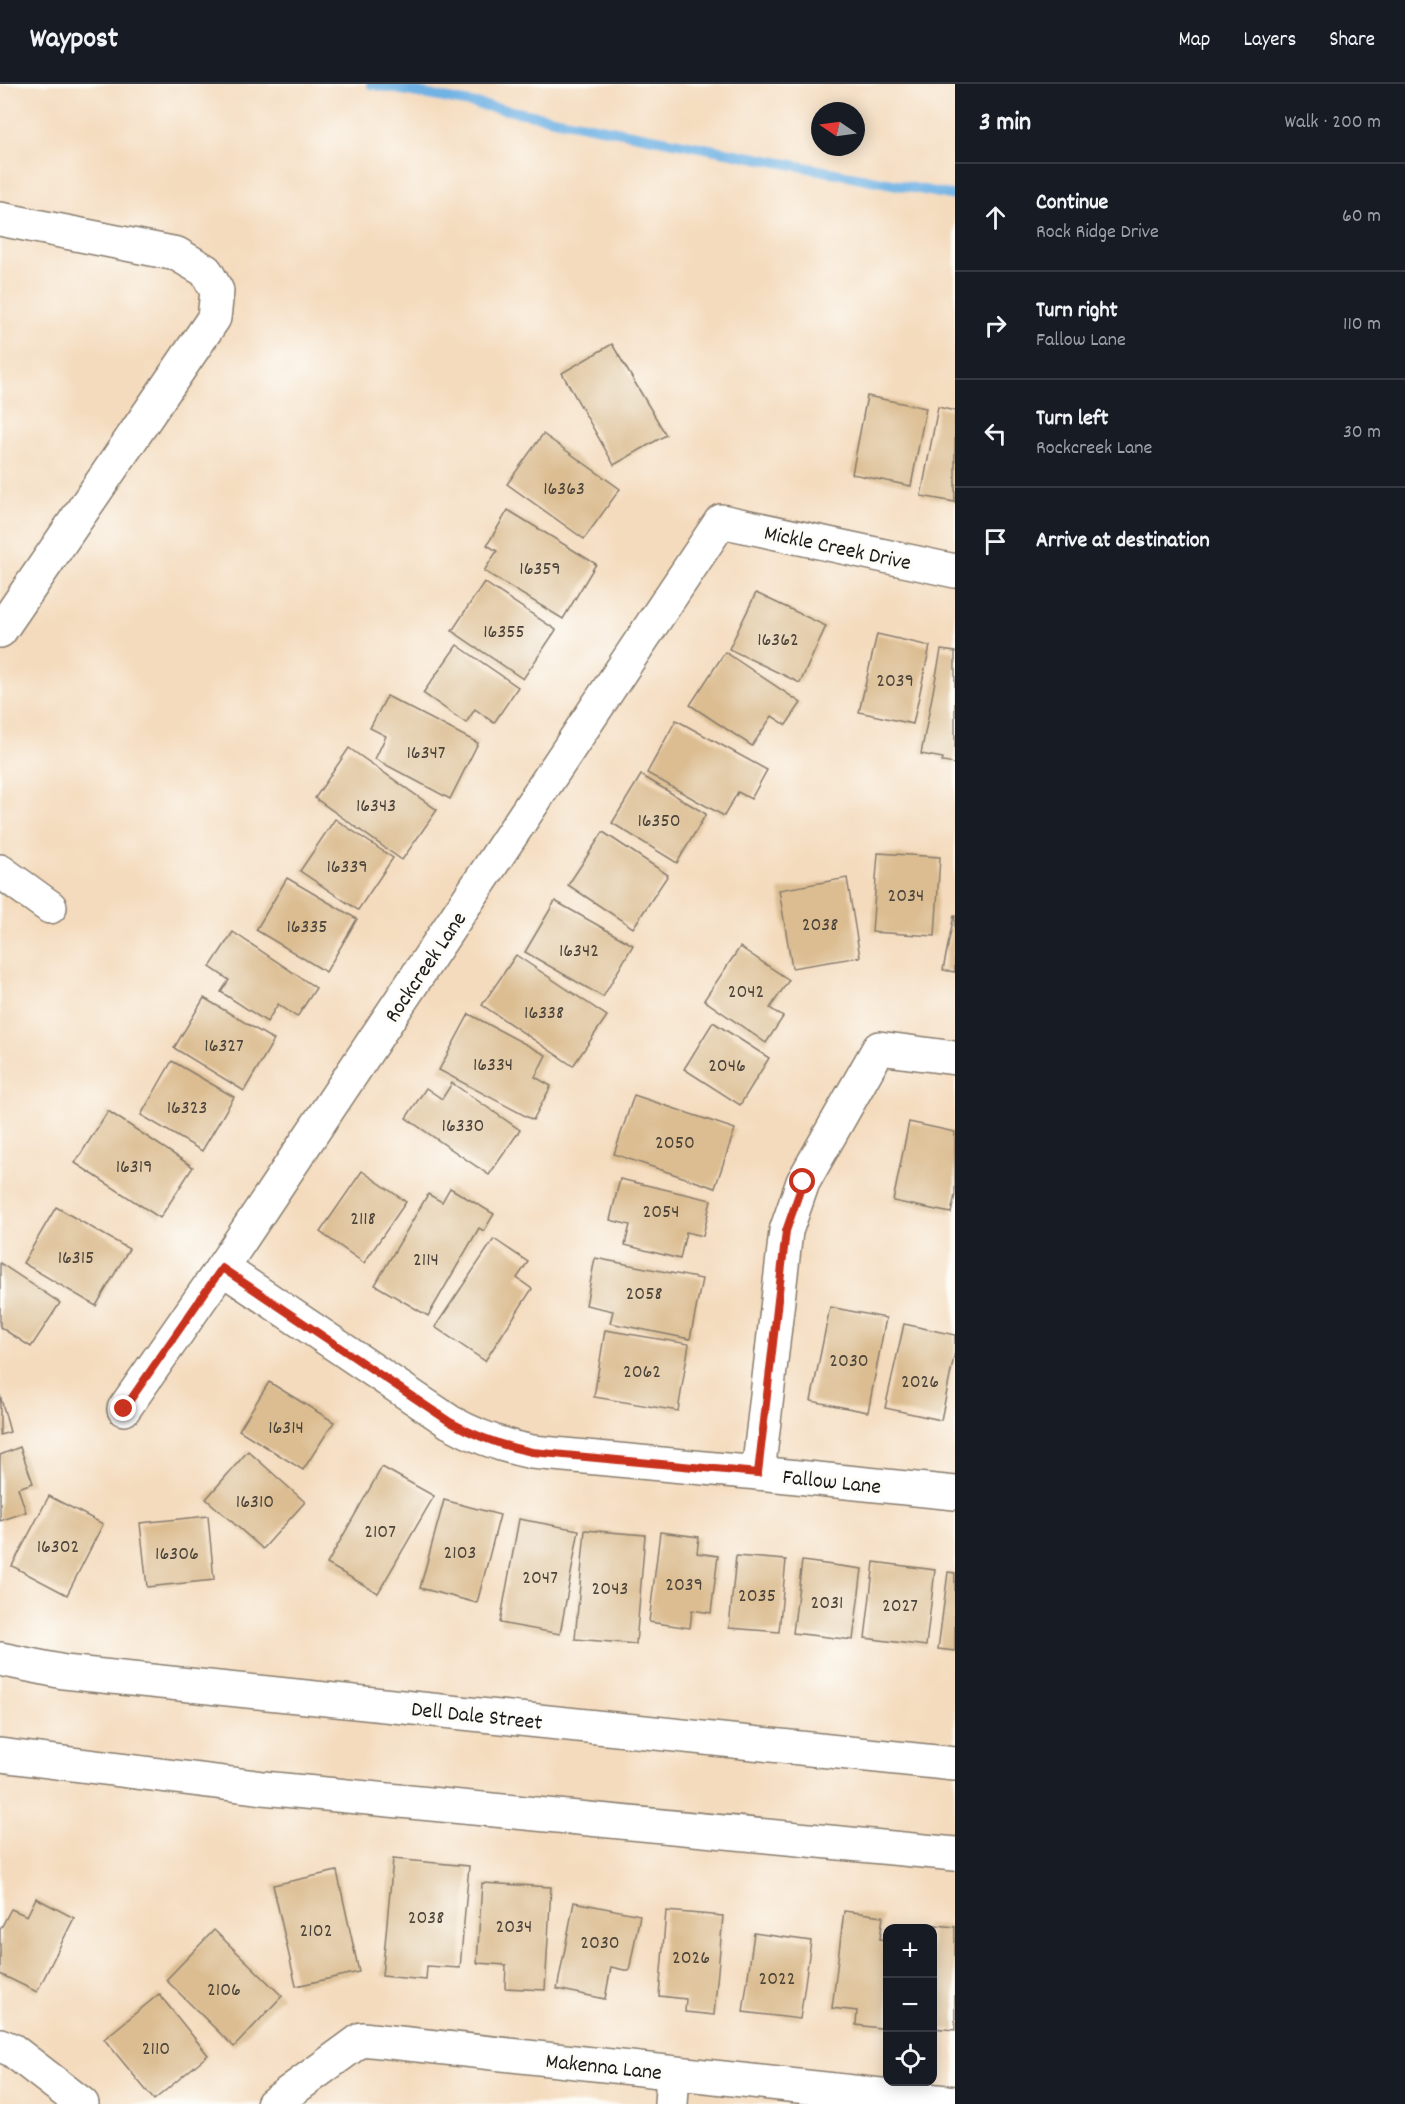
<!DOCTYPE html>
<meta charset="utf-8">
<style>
:root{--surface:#171b24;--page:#242831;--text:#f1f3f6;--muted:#9ea1a6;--line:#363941}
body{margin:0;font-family:Dekko,sans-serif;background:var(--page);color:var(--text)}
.controls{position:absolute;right:18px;bottom:18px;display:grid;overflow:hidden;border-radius:12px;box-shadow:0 3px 15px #0003}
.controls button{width:54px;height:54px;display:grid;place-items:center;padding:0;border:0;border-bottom:2px solid var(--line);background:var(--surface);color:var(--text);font:30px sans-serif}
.compass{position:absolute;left:811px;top:18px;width:54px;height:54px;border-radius:50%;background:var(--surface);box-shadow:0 3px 15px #0003;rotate:283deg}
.stop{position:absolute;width:18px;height:18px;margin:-14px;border:4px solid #c8321e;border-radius:50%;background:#fff}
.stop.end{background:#c8321e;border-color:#fff;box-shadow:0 2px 6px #0008}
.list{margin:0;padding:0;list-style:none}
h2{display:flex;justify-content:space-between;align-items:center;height:78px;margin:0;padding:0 24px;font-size:26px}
h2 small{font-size:20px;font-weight:400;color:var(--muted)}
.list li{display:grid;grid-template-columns:39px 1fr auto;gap:18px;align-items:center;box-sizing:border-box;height:108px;padding:0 24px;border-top:2px solid var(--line)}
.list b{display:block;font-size:22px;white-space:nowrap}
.list p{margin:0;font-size:20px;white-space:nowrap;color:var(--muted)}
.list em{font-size:20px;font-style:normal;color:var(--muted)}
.icon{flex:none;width:33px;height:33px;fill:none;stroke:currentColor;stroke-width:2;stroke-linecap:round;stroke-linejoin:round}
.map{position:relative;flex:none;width:955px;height:2020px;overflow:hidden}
header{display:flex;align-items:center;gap:36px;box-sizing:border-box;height:84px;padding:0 30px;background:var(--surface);border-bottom:2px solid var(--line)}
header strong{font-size:28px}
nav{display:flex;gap:33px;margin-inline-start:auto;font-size:21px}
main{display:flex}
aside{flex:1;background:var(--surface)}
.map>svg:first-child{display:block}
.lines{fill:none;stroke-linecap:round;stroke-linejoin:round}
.stream{stroke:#6fb2e4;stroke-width:10}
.building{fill:#dcbd92}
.minor-casing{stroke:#887c6d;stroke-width:36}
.secondary-casing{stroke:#887c6d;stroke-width:36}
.minor{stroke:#fff;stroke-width:33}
.secondary{stroke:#fff;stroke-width:33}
.route{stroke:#c8321e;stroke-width:8}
.labels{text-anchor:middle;stroke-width:6;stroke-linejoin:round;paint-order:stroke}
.number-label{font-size:20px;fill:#4c443a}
.street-label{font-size:22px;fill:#1c1c1c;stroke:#fdfcf7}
</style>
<header>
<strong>Waypost</strong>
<nav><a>Map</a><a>Layers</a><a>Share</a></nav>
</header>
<main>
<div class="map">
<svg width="955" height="2020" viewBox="0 0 955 2020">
<rect width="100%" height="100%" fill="#fdfcf7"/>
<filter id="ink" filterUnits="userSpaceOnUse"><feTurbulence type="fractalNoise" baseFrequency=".0167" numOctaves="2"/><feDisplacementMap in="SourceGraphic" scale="12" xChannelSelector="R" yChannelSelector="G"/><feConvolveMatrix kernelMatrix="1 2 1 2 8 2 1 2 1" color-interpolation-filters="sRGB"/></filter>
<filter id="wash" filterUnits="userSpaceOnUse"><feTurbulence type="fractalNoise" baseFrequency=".008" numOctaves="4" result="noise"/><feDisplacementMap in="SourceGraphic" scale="24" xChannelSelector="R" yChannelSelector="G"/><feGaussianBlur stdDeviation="1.35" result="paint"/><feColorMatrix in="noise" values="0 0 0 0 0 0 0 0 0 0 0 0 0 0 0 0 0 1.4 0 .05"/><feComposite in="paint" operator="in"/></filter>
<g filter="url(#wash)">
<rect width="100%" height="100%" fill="#f4dbbe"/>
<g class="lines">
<polyline class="stream" points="371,0 955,112"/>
</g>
<g id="blocks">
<g class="building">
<polygon points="612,260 666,351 614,381 562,289"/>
<polygon points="867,312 926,324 911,402 852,390"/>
<polygon points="938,323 955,327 955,418 921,412"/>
<polygon points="543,350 620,405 584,455 507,400"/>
<polygon points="508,426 596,480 563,535 484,487 497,467 487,461"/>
<polygon points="484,498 556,546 523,595 452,547"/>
<polygon points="756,509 826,542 800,599 729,565"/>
<polygon points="877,550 930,562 913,640 859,628"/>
<polygon points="457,561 518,603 494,639 475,625 466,639 423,609"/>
<polygon points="941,566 955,568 955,680 942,678 943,674 921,670"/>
<polygon points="725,568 801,619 786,641 772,632 752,662 690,621"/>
<polygon points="387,612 478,659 450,715 375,675 386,652 370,644"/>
<polygon points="676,636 767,686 751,715 738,708 724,732 647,689"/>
<polygon points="349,664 437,726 402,776 315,714"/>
<polygon points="641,691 706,730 677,779 612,739"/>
<polygon points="335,735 393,774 358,826 300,787"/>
<polygon points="603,748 668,791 633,844 568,801"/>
<polygon points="878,769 940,773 935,852 872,848"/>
<polygon points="287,794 357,835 326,888 256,846"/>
<polygon points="847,794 860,873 792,884 779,806"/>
<polygon points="555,817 633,861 603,913 525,868"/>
<polygon points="954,831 955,831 955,888 943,886"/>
<polygon points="233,848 316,904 297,933 278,920 267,938 221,908 229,896 210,883"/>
<polygon points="740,863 789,896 770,924 783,933 766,959 704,916"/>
<polygon points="516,871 607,932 573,982 482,921"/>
<polygon points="204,914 274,956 244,1007 174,964"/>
<polygon points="469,930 546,971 535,993 551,1002 533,1036 439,986"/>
<polygon points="713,938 769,974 740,1021 684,985"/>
<polygon points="172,977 234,1013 202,1067 141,1031"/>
<polygon points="452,999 520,1046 489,1091 406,1034 426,1004 442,1015"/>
<polygon points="634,1011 735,1045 715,1104 614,1070"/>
<polygon points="108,1027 193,1083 160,1134 75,1079"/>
<polygon points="909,1038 955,1048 955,1111 951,1129 893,1117"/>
<polygon points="362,1087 406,1118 364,1179 320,1148"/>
<polygon points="620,1095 711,1116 703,1152 686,1148 680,1175 625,1161 630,1141 610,1136"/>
<polygon points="450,1104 494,1130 484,1147 479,1144 428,1232 375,1201 428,1110 442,1118"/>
<polygon points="56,1123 129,1165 96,1222 23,1179"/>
<polygon points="494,1155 528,1178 517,1194 532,1205 485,1277 435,1243"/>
<polygon points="595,1174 702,1195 690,1255 610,1239 613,1227 586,1221"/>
<polygon points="0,1179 60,1219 31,1263 0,1243"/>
<polygon points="830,1223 886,1234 868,1328 811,1317"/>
<polygon points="904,1240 955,1251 955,1268 941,1336 885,1324"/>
<polygon points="605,1246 689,1260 678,1327 594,1313"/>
<polygon points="269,1298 334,1338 303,1386 239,1346"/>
<polygon points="0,1311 10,1348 0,1351"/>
<polygon points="20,1363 33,1399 18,1404 26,1428 0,1437 0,1371"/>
<polygon points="248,1367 305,1418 263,1465 206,1415"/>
<polygon points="382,1383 434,1412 378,1509 327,1480"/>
<polygon points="49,1412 103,1440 67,1511 12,1482"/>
<polygon points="444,1416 500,1431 477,1519 420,1504"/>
<polygon points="208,1432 214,1496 147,1503 140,1439"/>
<polygon points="519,1435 579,1446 560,1550 500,1539"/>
<polygon points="585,1446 645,1451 636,1560 575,1555"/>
<polygon points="660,1448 699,1453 697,1469 718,1472 711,1529 692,1526 690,1544 649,1538"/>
<polygon points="736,1472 786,1476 779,1548 729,1544"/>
<polygon points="802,1477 862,1485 853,1556 793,1549"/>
<polygon points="874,1478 935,1486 926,1562 865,1554"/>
<polygon points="948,1488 955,1489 955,1567 938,1565"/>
<polygon points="393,1775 469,1782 460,1884 427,1882 426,1896 382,1892"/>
<polygon points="337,1787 359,1888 296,1902 273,1801"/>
<polygon points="482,1799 551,1803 545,1906 505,1904 506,1881 477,1879"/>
<polygon points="36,1814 74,1834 37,1908 0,1890 0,1846 11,1825 27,1832"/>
<polygon points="574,1818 640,1831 629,1887 611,1883 605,1915 557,1905"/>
<polygon points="666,1827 723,1832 714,1931 685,1928 686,1915 659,1912"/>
<polygon points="844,1827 883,1832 880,1855 888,1856 887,1945 856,1941 857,1927 832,1924"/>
<polygon points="926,1840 955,1843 955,1946 932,1944 932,1844 926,1844"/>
<polygon points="214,1846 282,1912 234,1963 166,1896"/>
<polygon points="754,1849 811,1857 800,1935 743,1928"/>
<polygon points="159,1910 208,1971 154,2016 104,1955"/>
</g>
</g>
</g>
<g filter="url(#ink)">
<use href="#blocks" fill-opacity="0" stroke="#887c6d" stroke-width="1.5"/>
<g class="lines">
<g class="minor-casing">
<g id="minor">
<polyline points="0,135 177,170 206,187 217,207 214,234 0,547"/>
<polyline points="0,787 50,823"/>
<path d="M222,1184L450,1338C477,1353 502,1362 532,1368L758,1389L955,1409"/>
<polyline points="124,1325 222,1184 721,437 955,487"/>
<polyline points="758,1389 786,1147 803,1098 879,964 955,974"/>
<polyline points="0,1961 12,1966 82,2020"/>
<polyline points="273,2020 362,1955 955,2019"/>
<polyline points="671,2020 673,1989"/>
</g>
</g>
<g class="secondary-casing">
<g id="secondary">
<polyline points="0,1575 64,1588 955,1680"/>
<polyline points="0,1671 263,1704 955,1770"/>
</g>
</g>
<use href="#minor" class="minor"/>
<use href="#secondary" class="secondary"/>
</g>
</g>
<g class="lines" filter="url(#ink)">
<path class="route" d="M124,1325L222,1184L450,1338C477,1353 502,1362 532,1368L758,1389L786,1147L803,1098"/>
</g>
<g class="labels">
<g class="number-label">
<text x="564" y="410">16363</text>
<text x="540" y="490">16359</text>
<text x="504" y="553">16355</text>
<text x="778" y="561">16362</text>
<text x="895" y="602">2039</text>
<text x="426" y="674">16347</text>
<text x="376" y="727">16343</text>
<text x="659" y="742">16350</text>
<text x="347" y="788">16339</text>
<text x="906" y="817">2034</text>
<text x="820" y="846">2038</text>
<text x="307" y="848">16335</text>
<text x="579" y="872">16342</text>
<text x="746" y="913">2042</text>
<text x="544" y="934">16338</text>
<text x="224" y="967">16327</text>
<text x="493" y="986">16334</text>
<text x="727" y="987">2046</text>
<text x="187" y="1029">16323</text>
<text x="463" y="1047">16330</text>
<text x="675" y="1064">2050</text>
<text x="134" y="1088">16319</text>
<text x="661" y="1133">2054</text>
<text x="363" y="1140">2118</text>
<text x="76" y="1179">16315</text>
<text x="426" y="1181">2114</text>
<text x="644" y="1215">2058</text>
<text x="849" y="1282">2030</text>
<text x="642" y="1293">2062</text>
<text x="920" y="1303">2026</text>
<text x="286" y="1349">16314</text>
<text x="255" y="1423">16310</text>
<text x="380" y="1453">2107</text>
<text x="58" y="1468">16302</text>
<text x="460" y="1474">2103</text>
<text x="177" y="1475">16306</text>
<text x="540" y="1499">2047</text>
<text x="684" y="1506">2039</text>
<text x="610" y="1510">2043</text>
<text x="757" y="1517">2035</text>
<text x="827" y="1524">2031</text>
<text x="900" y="1527">2027</text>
<text x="426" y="1839">2038</text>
<text x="514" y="1848">2034</text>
<text x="316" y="1852">2102</text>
<text x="600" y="1864">2030</text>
<text x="691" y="1879">2026</text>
<text x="777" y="1900">2022</text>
<text x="224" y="1911">2106</text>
<text x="156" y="1970">2110</text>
</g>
<g class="street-label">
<text transform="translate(838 462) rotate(12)" y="8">Mickle Creek Drive</text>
<text transform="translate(424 882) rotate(-56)" y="8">Rockcreek Lane</text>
<text transform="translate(832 1396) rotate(6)" y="8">Fallow Lane</text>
<text transform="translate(477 1630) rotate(6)" y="8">Dell Dale Street</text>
<text transform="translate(604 1981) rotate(6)" y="8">Makenna Lane</text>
</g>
</g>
</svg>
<div class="controls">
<button>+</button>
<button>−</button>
<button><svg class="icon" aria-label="locate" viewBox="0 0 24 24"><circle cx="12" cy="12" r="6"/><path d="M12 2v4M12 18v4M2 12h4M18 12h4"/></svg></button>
</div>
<svg class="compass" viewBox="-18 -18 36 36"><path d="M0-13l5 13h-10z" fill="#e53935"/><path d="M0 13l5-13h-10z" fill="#9ea1a6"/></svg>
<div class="stop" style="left:803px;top:1098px"></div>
<div class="stop end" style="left:124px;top:1325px"></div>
</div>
<aside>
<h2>3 min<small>Walk · 200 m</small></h2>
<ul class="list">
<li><svg class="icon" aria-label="ahead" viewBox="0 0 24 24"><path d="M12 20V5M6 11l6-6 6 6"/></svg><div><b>Continue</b><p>Rock Ridge Drive</p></div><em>60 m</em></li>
<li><svg class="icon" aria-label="right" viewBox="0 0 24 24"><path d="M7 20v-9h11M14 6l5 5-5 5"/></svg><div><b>Turn right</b><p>Fallow Lane</p></div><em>110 m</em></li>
<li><svg class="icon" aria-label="left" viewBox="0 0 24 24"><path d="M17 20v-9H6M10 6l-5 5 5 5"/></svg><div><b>Turn left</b><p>Rockcreek Lane</p></div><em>30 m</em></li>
<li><svg class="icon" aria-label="arrive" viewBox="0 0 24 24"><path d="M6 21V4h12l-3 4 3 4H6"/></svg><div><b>Arrive at destination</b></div></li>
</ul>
</aside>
</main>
